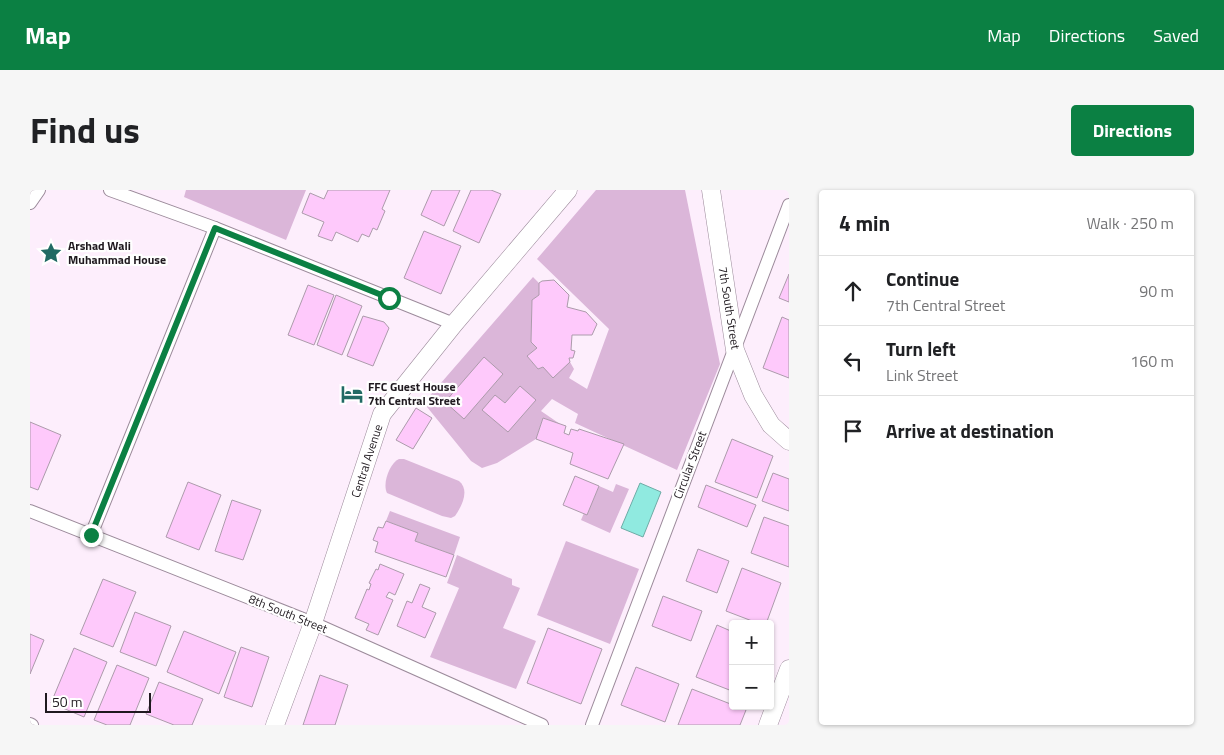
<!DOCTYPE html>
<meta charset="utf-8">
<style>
:root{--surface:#fff;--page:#f6f6f6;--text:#202124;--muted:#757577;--line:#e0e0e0;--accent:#0b8043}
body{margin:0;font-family:"Titillium Web",sans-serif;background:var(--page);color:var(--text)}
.controls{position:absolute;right:15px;bottom:15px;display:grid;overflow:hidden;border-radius:5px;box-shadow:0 1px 4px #0004}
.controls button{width:45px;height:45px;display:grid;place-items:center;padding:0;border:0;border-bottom:1px solid var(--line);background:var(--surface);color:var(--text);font:25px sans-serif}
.scale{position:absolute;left:15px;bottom:12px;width:106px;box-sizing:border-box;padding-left:5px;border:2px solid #1f191f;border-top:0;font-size:14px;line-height:18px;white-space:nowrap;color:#1f191f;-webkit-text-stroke:4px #fff;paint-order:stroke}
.stop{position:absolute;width:15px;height:15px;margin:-11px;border:4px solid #0b8043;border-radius:50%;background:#fff}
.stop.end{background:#0b8043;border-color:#fff;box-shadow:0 1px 5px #0008}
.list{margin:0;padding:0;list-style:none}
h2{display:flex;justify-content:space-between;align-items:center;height:65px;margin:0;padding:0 20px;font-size:21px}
h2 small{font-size:16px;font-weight:400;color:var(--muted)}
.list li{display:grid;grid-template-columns:32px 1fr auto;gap:15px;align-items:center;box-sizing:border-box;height:70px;padding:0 20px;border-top:1px solid var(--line)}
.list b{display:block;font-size:19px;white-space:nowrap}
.list p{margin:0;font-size:16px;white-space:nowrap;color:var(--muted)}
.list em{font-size:16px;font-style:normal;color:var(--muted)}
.icon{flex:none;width:28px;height:28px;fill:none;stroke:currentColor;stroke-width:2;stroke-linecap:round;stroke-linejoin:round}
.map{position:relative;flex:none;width:759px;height:535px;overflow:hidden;border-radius:5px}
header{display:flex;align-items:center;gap:30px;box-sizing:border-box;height:70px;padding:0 25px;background:var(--accent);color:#fff}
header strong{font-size:24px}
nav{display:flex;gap:28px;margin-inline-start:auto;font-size:18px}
.intro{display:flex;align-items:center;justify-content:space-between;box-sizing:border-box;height:120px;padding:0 30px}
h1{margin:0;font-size:35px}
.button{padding:12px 22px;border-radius:5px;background:var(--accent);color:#fff;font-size:18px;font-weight:700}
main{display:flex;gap:30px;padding:0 30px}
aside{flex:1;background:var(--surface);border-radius:5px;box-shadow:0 1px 4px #0004}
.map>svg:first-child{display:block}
.green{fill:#dbb6d9}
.water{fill:#90eae0;stroke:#6eaba6}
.building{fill:#fec9fb;stroke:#ac9bab}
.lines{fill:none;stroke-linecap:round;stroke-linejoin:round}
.street-casing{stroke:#9c8b9b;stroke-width:14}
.secondary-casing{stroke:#9c8b9b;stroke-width:19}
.street{stroke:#fff;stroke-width:12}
.secondary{stroke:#fff;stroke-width:18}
.route{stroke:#0b8043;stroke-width:6}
.labels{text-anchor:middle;stroke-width:4.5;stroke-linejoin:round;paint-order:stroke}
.poi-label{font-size:12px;font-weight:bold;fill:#1f191f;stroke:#fff;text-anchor:start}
.street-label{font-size:12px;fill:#1f191f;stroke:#fff}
</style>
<header>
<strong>Map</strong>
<nav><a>Map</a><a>Directions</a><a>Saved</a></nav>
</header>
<div class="intro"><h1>Find us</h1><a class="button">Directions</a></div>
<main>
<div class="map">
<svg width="759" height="535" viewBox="0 0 759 535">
<rect width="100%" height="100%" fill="#fdeefc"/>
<g class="green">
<polygon points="156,0 276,0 256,50 154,7"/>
<polygon points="566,0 655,0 690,174 647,280 545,233 548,224 522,209 511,221 530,234 513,228 506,249 467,273 452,278 441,271 397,217 397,209 503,87 509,93 509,105 502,110 501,152 507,158 497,166 508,179 513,177 540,172 544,179 539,188 557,199 579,139 507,69"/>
<path d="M369,269H374L429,291C440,300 432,316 425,326L421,328L412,326L357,303C352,293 360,273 369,269Z"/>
<polygon points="586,294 599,299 580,343 551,330 554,323 557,324 569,296 583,302"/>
<polygon points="360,321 430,347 424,365 385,351 388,343 356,331"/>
<polygon points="536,351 609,379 580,454 507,425"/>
<polygon points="427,365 482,389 482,395 490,398 473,438 506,451 486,499 400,467 429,398 417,393"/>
</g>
<polygon class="water" points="610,293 631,302 613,347 591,338"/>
<g class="building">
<polygon points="298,0 360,0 352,19 355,21 347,40 343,38 339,47 332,44 328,52 306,42 302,51 288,46 294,32 272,23 280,3 294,9"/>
<polygon points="402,0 430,0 414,36 391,25"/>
<polygon points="441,0 461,0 471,4 449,53 423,41"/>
<polygon points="394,41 431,56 411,104 374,88"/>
<polygon points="759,84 759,112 749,108"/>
<polygon points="524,90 539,105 537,117 556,122 567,134 562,145 542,145 541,160 545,161 543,168 539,168 540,172 523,188 513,177 508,179 497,166 507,158 501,152 502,110 509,105 509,93 512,91"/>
<polygon points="278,95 304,105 284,155 258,145"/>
<polygon points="306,105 332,116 312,165 287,155"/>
<polygon points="333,126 354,132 359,138 343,176 317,166"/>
<polygon points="752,127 759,130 759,188 733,178"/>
<polygon points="454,167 473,184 434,229 415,212"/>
<polygon points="490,196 506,210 478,242 452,220 465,205 475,213"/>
<polygon points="386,218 402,228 383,259 366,250"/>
<polygon points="513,228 536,236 534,243 539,245 541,239 548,241 549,239 594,254 578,289 540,274 543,263 506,249"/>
<polygon points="0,232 31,245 8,300 0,297"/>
<polygon points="702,249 743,266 727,308 685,292"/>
<polygon points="743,283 759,289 759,321 732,311"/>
<polygon points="545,286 569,296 557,325 533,315"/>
<polygon points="158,292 191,305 169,360 136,347"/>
<polygon points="676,295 726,315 717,337 668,317"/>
<polygon points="202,310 231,320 213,370 185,361"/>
<polygon points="734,327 759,336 759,377 721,363"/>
<polygon points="356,331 388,343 385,351 424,365 416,387 345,362 348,352 343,350 348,337 353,338"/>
<polygon points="668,359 699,371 687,403 656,391"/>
<polygon points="350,374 374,384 365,405 359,402 356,407 363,410 348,445 336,440 339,434 325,428 337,399 339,400 341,394 339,393 346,379 348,380"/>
<polygon points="712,378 751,393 736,434 730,434 696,421"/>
<polygon points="73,389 106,402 83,457 50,444"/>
<polygon points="390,394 400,398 392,417 406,423 395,448 367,436 377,411 382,413"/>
<polygon points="633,406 672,421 661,451 622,436"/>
<polygon points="105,422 141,436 126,476 90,462"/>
<polygon points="687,435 703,442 702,501 666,487"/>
<polygon points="518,438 572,459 551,514 497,493"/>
<polygon points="154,441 206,462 189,504 137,482"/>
<polygon points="0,444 14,450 0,484"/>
<polygon points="211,457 239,467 222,517 194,507"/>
<polygon points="44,458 77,472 54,527 21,513"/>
<polygon points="87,475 119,488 100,535 77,535 64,530"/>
<polygon points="606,477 649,494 635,532 591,515"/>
<polygon points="290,485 318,495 305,535 273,535"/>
<polygon points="129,492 173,509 162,535 144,535 116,524"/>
<polygon points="662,499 716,520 710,535 648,535"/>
</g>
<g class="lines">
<g class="street-casing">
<g id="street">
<polyline points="80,0 185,38 424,134"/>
<polyline points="0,13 9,0"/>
<polyline points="0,321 283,433 512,535"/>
<polyline points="61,345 185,38"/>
<polyline points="0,534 2,535"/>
<polyline points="562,535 759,15"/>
</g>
</g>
<g class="secondary-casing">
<g id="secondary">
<polyline points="681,0 705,160 723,205 741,235 759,251"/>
<polyline points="245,535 283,433 352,224 424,134 538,0"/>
<polyline points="738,535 759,479"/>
</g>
</g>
<use href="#street" class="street"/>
<use href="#secondary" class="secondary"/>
</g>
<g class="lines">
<polyline class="route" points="61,345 185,38 359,108"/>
</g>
<defs>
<g id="sight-bare" transform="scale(1.725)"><path d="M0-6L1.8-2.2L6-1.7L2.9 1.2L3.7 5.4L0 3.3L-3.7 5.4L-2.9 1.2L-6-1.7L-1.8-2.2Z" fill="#216a64" stroke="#fff" stroke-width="2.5" paint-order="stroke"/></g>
<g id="hotel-bare" transform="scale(1.725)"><path d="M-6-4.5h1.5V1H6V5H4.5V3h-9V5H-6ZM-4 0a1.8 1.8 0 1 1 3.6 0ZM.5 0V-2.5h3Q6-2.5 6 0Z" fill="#216a64" stroke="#fff" stroke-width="2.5" paint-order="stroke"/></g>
</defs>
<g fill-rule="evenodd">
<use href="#sight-bare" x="21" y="63"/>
<use href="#hotel-bare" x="322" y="204"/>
</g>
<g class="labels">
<g class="poi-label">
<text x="38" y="60">Arshad Wali<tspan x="38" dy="14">Muhammad House</tspan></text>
<text x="338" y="201">FFC Guest House<tspan x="338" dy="14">7th Central Street</tspan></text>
</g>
<g class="street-label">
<text transform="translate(699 118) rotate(81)" y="4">7th South Street</text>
<text transform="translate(337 271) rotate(-72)" y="4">Central Avenue</text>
<text transform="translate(660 275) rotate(-69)" y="4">Circular Street</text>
<text transform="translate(258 424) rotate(22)" y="4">8th South Street</text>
</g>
</g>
</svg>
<div class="controls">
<button>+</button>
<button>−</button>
</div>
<div class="scale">50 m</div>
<div class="stop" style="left:359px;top:108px"></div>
<div class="stop end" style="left:61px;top:345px"></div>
</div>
<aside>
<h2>4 min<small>Walk · 250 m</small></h2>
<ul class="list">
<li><svg class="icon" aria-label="ahead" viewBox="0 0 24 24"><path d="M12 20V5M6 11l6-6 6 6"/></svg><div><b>Continue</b><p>7th Central Street</p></div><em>90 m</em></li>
<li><svg class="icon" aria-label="left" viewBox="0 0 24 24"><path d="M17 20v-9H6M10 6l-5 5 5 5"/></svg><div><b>Turn left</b><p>Link Street</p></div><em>160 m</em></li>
<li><svg class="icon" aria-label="arrive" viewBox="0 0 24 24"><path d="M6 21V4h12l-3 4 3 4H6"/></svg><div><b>Arrive at destination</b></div></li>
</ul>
</aside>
</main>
